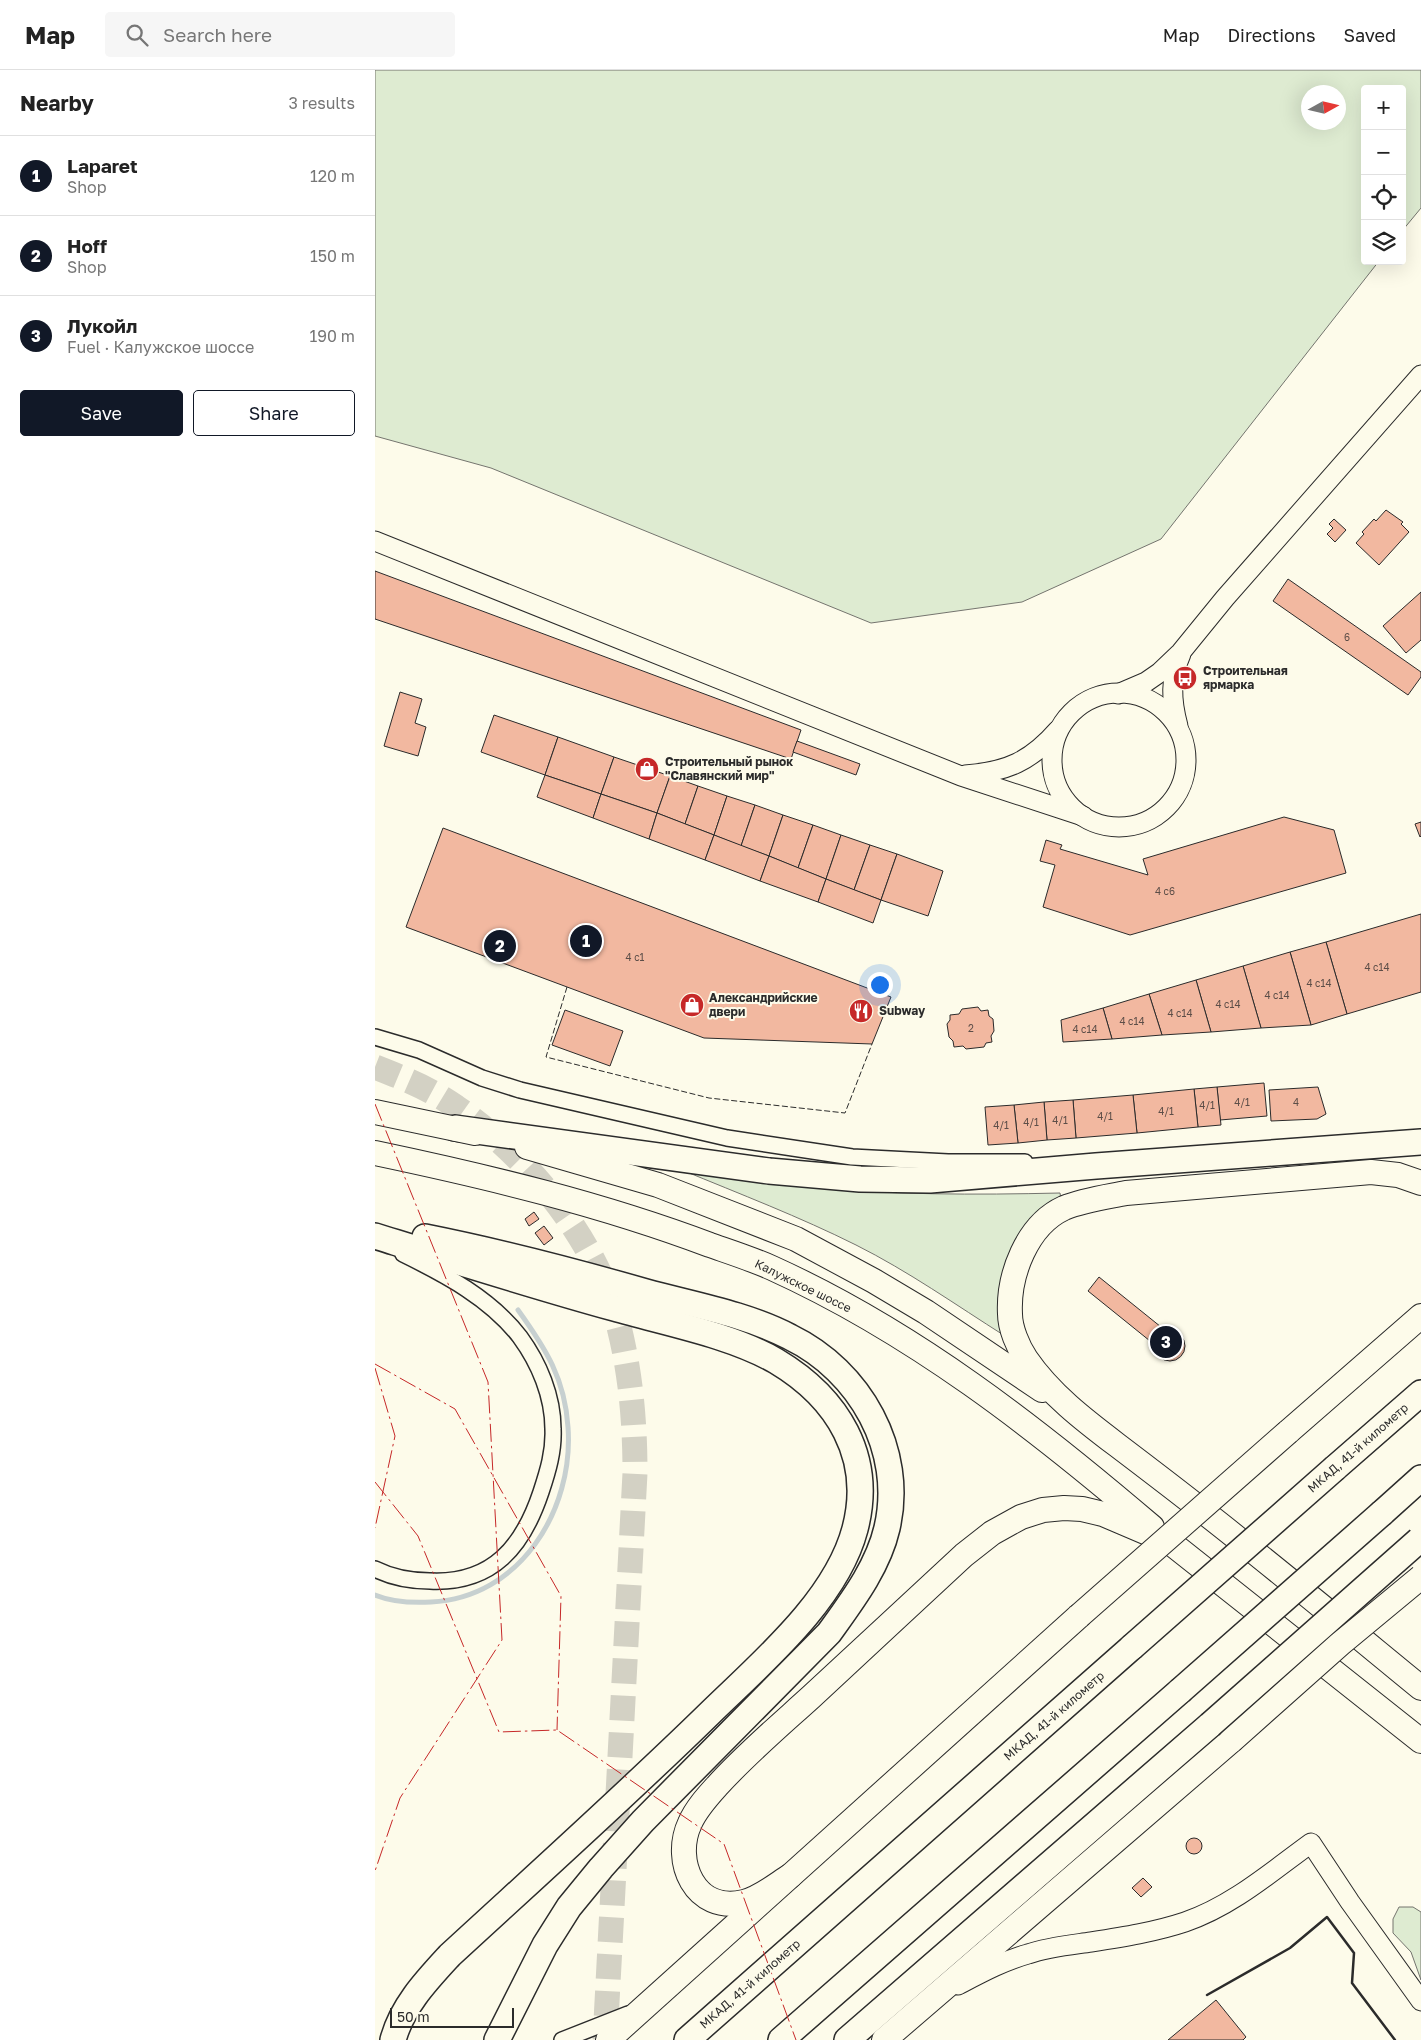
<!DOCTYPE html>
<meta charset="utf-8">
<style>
:root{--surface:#fff;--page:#f6f6f6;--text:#222;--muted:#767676;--line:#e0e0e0;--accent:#111827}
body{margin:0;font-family:"Golos Text",sans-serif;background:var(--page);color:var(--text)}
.controls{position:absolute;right:15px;top:15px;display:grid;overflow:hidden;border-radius:5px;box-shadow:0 5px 20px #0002}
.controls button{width:45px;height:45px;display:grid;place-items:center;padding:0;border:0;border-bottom:1px solid var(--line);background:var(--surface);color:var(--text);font:25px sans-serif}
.compass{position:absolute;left:926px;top:15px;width:45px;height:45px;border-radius:50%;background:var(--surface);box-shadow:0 5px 20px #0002;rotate:82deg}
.scale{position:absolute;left:15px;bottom:12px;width:124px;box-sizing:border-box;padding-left:5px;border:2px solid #2b2b2b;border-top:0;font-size:14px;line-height:18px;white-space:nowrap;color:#2b2b2b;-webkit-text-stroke:4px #fdfbea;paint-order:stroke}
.you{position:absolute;left:504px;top:914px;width:18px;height:18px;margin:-12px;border:4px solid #fff;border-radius:50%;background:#1a73e8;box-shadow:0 0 0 8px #1a73e833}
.badge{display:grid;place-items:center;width:32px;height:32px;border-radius:50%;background:var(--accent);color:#fff;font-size:16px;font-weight:700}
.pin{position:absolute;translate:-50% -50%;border:2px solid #fff;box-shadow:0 1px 5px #0006}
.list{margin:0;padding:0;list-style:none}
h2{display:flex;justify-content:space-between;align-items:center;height:65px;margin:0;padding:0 20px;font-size:21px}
h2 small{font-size:16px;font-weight:400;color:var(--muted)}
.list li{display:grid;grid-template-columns:32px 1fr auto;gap:15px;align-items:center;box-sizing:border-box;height:80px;padding:0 20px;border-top:1px solid var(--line)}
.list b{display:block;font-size:19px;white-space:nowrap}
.list p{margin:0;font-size:16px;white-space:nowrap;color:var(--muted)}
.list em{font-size:16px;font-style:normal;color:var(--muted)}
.actions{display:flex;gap:10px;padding:15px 20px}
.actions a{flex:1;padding:11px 0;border:1px solid var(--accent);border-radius:5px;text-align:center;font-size:18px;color:var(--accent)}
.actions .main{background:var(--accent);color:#fff}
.icon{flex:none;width:28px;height:28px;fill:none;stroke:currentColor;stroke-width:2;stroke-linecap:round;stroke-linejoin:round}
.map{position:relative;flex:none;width:1046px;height:1970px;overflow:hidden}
header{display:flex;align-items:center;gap:30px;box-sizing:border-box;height:70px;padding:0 25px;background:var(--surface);border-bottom:1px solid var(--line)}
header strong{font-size:24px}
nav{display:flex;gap:28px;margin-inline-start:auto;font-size:18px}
.search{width:350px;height:45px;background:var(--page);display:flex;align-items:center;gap:12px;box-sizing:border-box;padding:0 18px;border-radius:5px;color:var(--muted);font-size:19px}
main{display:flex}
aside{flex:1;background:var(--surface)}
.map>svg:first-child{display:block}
.green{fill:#deebd1;stroke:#74746e;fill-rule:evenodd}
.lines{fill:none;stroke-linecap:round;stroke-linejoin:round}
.stream{stroke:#c7d0d0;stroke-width:5}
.building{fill:#f2b8a0;stroke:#2b2b2b}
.trunk-tunnel{stroke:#d3d1c4;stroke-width:25;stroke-dasharray:25 12;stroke-linecap:butt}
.minor-casing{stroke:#2b2b2b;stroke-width:18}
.tertiary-casing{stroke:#2b2b2b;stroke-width:21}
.primary-casing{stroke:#2b2b2b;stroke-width:26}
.trunk-casing{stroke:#2b2b2b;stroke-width:28}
.minor{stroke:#fdfbea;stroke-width:15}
.tertiary{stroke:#fdfbea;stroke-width:19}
.primary{stroke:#fdfbea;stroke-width:24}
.trunk{stroke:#fdfbea;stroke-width:25}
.primary-bridge-casing{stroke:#2b2b2b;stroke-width:26;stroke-linecap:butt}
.trunk-bridge-casing{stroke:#2b2b2b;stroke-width:28;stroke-linecap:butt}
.primary-bridge{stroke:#fdfbea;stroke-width:24}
.trunk-bridge{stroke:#fdfbea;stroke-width:25}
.fence{stroke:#2b2b2b;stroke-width:1;stroke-dasharray:6 2.5;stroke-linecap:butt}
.wall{stroke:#2b2b2b;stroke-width:2.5}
.power{stroke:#c62828;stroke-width:1;stroke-dasharray:18 4 2.5 4;stroke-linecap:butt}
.labels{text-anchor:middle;stroke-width:4;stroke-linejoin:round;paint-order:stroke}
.number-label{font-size:10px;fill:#5d4e48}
.poi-label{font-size:12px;font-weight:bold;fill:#2b2b2b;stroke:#fdfbea;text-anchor:start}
.street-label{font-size:12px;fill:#2b2b2b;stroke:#fdfbea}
</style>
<header>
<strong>Map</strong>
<div class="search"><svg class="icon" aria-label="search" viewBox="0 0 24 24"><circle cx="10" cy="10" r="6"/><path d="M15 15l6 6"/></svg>Search here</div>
<nav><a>Map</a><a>Directions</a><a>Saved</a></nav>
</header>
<main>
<aside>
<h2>Nearby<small>3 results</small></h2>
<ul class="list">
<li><span class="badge">1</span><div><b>Laparet</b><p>Shop</p></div><em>120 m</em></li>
<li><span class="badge">2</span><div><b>Hoff</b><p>Shop</p></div><em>150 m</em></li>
<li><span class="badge">3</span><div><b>Лукойл</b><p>Fuel · Калужское шоссе</p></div><em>190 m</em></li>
</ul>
<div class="actions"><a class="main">Save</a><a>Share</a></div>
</aside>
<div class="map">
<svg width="1046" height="1970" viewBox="0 0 1046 1970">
<rect width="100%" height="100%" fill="#fdfbea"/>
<g class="green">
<path d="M0,0H1046V138L1027,161V19H990V191H1004L786,469L647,532L496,553L116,398L0,366ZM964,22V52H934V22Z"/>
<path d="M307,1100C348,1106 389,1113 431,1117C516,1125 600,1125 685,1123L686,1129L663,1146L630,1266C581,1235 533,1201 481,1175C425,1147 365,1124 307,1100Z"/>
<polygon points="1024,1837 1038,1837 1046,1842 1046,1910 1036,1882 1018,1863 1018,1849"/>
</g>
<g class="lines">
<path class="stream" d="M0,1525C17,1532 38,1533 56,1532C145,1528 199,1440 193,1357C190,1309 171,1279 143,1240"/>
</g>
<g class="building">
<polygon points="1011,440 1028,452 1026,454 1034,462 1004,495 981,473 989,464 987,462 999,449 1001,451"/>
<polygon points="959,449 971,460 960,472 952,464 958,458 954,454"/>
<polygon points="0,501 426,660 416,689 0,549"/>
<polygon points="913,509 1046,602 1046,607 1033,625 898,531"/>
<polygon points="1046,522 1046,570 1031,583 1008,556"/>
<polygon points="25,622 47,629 40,653 51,657 43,686 9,676"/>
<polygon points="119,645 183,667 170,705 106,682"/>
<polygon points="183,667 239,687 226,724 170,705"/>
<polygon points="422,671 485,694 481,705 418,682"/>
<polygon points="239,687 295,706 282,743 226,724"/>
<polygon points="170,705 226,724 218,748 162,727"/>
<polygon points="295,706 323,716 310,754 282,743"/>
<polygon points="323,716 352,726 339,765 310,754"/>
<polygon points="226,724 282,743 274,769 218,748"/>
<polygon points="352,726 380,735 366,776 339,765"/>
<polygon points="380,735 408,745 394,786 366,776"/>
<polygon points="282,743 339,765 330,790 274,769"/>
<polygon points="408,745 438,755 423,798 394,786"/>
<polygon points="909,747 959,760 971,803 755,865 668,837 680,795 665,791 671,770 687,775 685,779 773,805 768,789"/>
<polygon points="1046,752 1046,766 1045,767 1040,754"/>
<polygon points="438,755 466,765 451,809 423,798"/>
<polygon points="68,758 516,927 497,974 329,968 31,857"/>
<polygon points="339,765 394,786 385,811 330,790"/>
<polygon points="466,765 495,775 479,820 451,809"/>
<polygon points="495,775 522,784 506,830 479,820"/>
<polygon points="522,784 568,801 553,846 506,830"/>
<polygon points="394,786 451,809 443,832 385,811"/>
<polygon points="451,809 506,830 498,853 443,832"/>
<polygon points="1046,844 1046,922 972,944 951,872"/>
<polygon points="951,872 972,944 936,955 915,882"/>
<polygon points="915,882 936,955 886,958 868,896"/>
<polygon points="868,896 886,958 836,962 821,910"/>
<polygon points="821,910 836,962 787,965 774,924"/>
<polygon points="774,924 787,965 737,969 728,938"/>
<polygon points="603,937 606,941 613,940 614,946 618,949 619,961 616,966 617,972 611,973 609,977 591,979 588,976 579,977 578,971 574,967 572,954 575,950 575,945 584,944 587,939"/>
<polygon points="728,938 737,969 688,972 686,950"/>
<polygon points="190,940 248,961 235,996 177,975"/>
<polygon points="889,1013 892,1046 845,1050 842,1017"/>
<polygon points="842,1017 846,1055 823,1057 819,1019"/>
<polygon points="943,1017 951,1044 942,1049 896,1051 894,1020"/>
<polygon points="819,1019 823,1057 762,1063 758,1025"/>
<polygon points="758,1025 762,1063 701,1068 698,1030"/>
<polygon points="698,1030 701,1068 672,1070 669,1032"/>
<polygon points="669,1032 672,1070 643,1073 639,1035"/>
<polygon points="639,1035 643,1073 613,1075 610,1037"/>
<polygon points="159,1142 164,1149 154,1156 150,1149"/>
<polygon points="169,1156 178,1168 169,1175 160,1163"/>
<polygon points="724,1207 791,1261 783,1266 780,1275 713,1221"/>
<circle cx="795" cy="1276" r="15"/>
<circle cx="819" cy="1776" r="8"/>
<polygon points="768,1808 777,1817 766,1827 757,1818"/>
<polygon points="841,1930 871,1967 868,1970 793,1970"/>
</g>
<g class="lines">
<path class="trunk-tunnel" d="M0,997C28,1008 56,1019 81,1037C154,1087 222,1170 244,1257C256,1305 260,1354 260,1403L230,1970"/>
<g class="minor-casing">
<g id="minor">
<polyline points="0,967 44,980 107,1008 145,1020 352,1068 477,1087 573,1092 650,1092"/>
<path d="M0,1499C16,1507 37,1511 55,1511C118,1514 148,1476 166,1422C173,1401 179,1381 178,1359C178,1326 164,1293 145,1267C116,1229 71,1205 28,1184"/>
<polyline points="187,1970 253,1944"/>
</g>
</g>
<g class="tertiary-casing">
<g id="tertiary">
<polyline points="0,471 586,706 708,746"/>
<circle cx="744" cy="690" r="67"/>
<polyline points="743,624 771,612 784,603 806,582 850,528 1046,305"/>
<path d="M803,656C796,630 795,609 806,584"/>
<path d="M590,705C632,702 656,691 683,660"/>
<path d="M583,1915C606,1903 628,1891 653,1884C673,1877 695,1875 716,1872C748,1867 780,1862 810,1852C857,1836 896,1802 936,1773L975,1832L1046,1931"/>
</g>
</g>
<g class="primary-casing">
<g id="primary">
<polyline points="0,1042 100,1063"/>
<polyline points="152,1077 283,1115 421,1169 499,1211 551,1242 667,1320"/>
<path d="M0,1083C114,1107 226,1134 335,1175C355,1182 377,1189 397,1198C538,1262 660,1357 777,1457"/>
<path d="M1046,1113L1023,1105L996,1102L751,1123C731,1127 708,1130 689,1138C652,1155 633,1205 635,1244C635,1258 643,1277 651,1289C675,1324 709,1350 742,1375C771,1397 800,1419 829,1442C902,1499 974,1559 1046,1618"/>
<polyline points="913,1362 1046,1246"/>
<path d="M415,1806C401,1815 385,1828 369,1832C320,1844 297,1791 315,1753C321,1739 332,1727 342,1716C371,1684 404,1656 436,1627C487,1580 538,1532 589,1485L617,1463L646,1447L668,1440L689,1438L707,1439L728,1444L796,1473L1046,1671"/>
<polyline points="233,1970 704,1546"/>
<polyline points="509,1970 856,1671"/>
</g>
</g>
<g class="trunk-casing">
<g id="trunk">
<polyline points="80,1058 394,1101 485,1109 555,1110 721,1096 1046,1072"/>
<path d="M0,1166C80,1191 159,1216 239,1238C291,1253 356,1265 401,1291C463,1328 499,1387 480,1459C461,1531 385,1594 334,1644C250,1726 162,1805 75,1885C52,1910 27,1936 18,1970"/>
<path d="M50,1167C125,1182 198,1201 271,1222C319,1235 371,1244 415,1267C485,1301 530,1380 512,1458C503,1497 477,1531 454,1563L268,1751L226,1798L194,1837L170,1875L122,1970"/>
<polyline points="960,1398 1046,1323"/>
<polyline points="1007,1443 1046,1408"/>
<polyline points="312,1970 757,1577"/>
<polyline points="406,1970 805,1621"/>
<polyline points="472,1970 835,1655"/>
</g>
</g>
<use href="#minor" class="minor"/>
<use href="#tertiary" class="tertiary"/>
<use href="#primary" class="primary"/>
<use href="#trunk" class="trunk"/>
<g class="primary-bridge-casing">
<g id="primary-bridge">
<polyline points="704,1546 913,1362"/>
<polyline points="856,1671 965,1574 1046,1507"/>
</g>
</g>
<g class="trunk-bridge-casing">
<g id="trunk-bridge">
<polyline points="757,1577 960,1398"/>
<polyline points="805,1621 1007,1443"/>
<polyline points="835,1655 1044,1470"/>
</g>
</g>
<use href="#primary-bridge" class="primary-bridge"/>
<use href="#trunk-bridge" class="trunk-bridge"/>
<polyline class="fence" points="192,917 171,987 334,1028 470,1043 497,974"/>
<polyline class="wall" points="832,1925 915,1878 952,1847 979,1883 977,1913 1020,1970"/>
<g class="power">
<polyline points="0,1034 113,1312 127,1570 25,1728 0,1801"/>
<polyline points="0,1294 80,1339 186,1526 182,1660"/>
<polyline points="0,1298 20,1366 0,1458"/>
<polyline points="0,1412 43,1466 124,1662 182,1660 349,1774 421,1970"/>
</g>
</g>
<defs>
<g id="bus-disc" transform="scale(1.25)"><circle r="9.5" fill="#c62828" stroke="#fdfbea"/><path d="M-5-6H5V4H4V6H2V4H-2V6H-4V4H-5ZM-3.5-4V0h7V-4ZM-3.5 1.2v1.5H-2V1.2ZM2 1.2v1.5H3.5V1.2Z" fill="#fff"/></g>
<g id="shop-disc" transform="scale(1.25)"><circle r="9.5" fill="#c62828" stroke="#fdfbea"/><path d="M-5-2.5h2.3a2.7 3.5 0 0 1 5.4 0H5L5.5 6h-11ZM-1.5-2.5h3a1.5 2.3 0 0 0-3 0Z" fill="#fff"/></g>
<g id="restaurant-disc" transform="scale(1.25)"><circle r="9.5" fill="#c62828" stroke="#fdfbea"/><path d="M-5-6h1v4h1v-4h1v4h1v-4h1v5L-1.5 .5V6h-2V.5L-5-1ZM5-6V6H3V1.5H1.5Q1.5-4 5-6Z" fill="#fff"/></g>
</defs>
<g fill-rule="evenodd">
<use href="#bus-disc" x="810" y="608"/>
<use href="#shop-disc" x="272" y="699"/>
<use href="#shop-disc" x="317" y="935"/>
<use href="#restaurant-disc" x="486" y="941"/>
</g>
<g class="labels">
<g class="number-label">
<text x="972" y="571">6</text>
<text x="790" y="825">4 с6</text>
<text x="260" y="891">4 с1</text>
<text x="1002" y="901">4 c14</text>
<text x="944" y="917">4 c14</text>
<text x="902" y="929">4 c14</text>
<text x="853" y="938">4 c14</text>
<text x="805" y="947">4 c14</text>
<text x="757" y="955">4 c14</text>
<text x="596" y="962">2</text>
<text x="710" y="963">4 c14</text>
<text x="867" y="1036">4/1</text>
<text x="921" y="1036">4</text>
<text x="832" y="1039">4/1</text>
<text x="791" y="1045">4/1</text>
<text x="730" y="1050">4/1</text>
<text x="685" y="1054">4/1</text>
<text x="656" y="1056">4/1</text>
<text x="626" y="1059">4/1</text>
</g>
<g class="poi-label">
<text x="828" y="605">Строительная<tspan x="828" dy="14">ярмарка</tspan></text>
<text x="290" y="696">Строительный рынок<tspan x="290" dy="14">"Славянский мир"</tspan></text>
<text x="334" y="932">Александрийские<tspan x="334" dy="14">двери</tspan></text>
<text x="504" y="945">Subway</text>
</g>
<g class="street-label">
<text transform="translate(428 1216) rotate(26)" y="4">Калужское шоссе</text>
<text transform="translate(983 1378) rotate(-41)" y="4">МКАД, 41-й километр</text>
<text transform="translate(679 1646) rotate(-41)" y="4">МКАД, 41-й километр</text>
<text transform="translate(375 1914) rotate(-41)" y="4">МКАД, 41-й километр</text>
</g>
</g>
</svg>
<div class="controls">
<button>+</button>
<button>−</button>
<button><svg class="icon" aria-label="locate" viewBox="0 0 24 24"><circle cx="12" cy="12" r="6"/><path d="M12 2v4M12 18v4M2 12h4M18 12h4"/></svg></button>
<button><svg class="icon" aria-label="layers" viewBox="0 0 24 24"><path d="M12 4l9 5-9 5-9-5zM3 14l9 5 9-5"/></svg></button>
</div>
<svg class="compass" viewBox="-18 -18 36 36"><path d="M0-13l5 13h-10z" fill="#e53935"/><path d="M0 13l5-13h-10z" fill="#767676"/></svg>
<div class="scale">50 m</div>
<div class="you"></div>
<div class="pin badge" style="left:211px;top:871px">1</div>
<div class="pin badge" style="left:125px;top:876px">2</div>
<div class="pin badge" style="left:791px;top:1272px">3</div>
</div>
</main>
